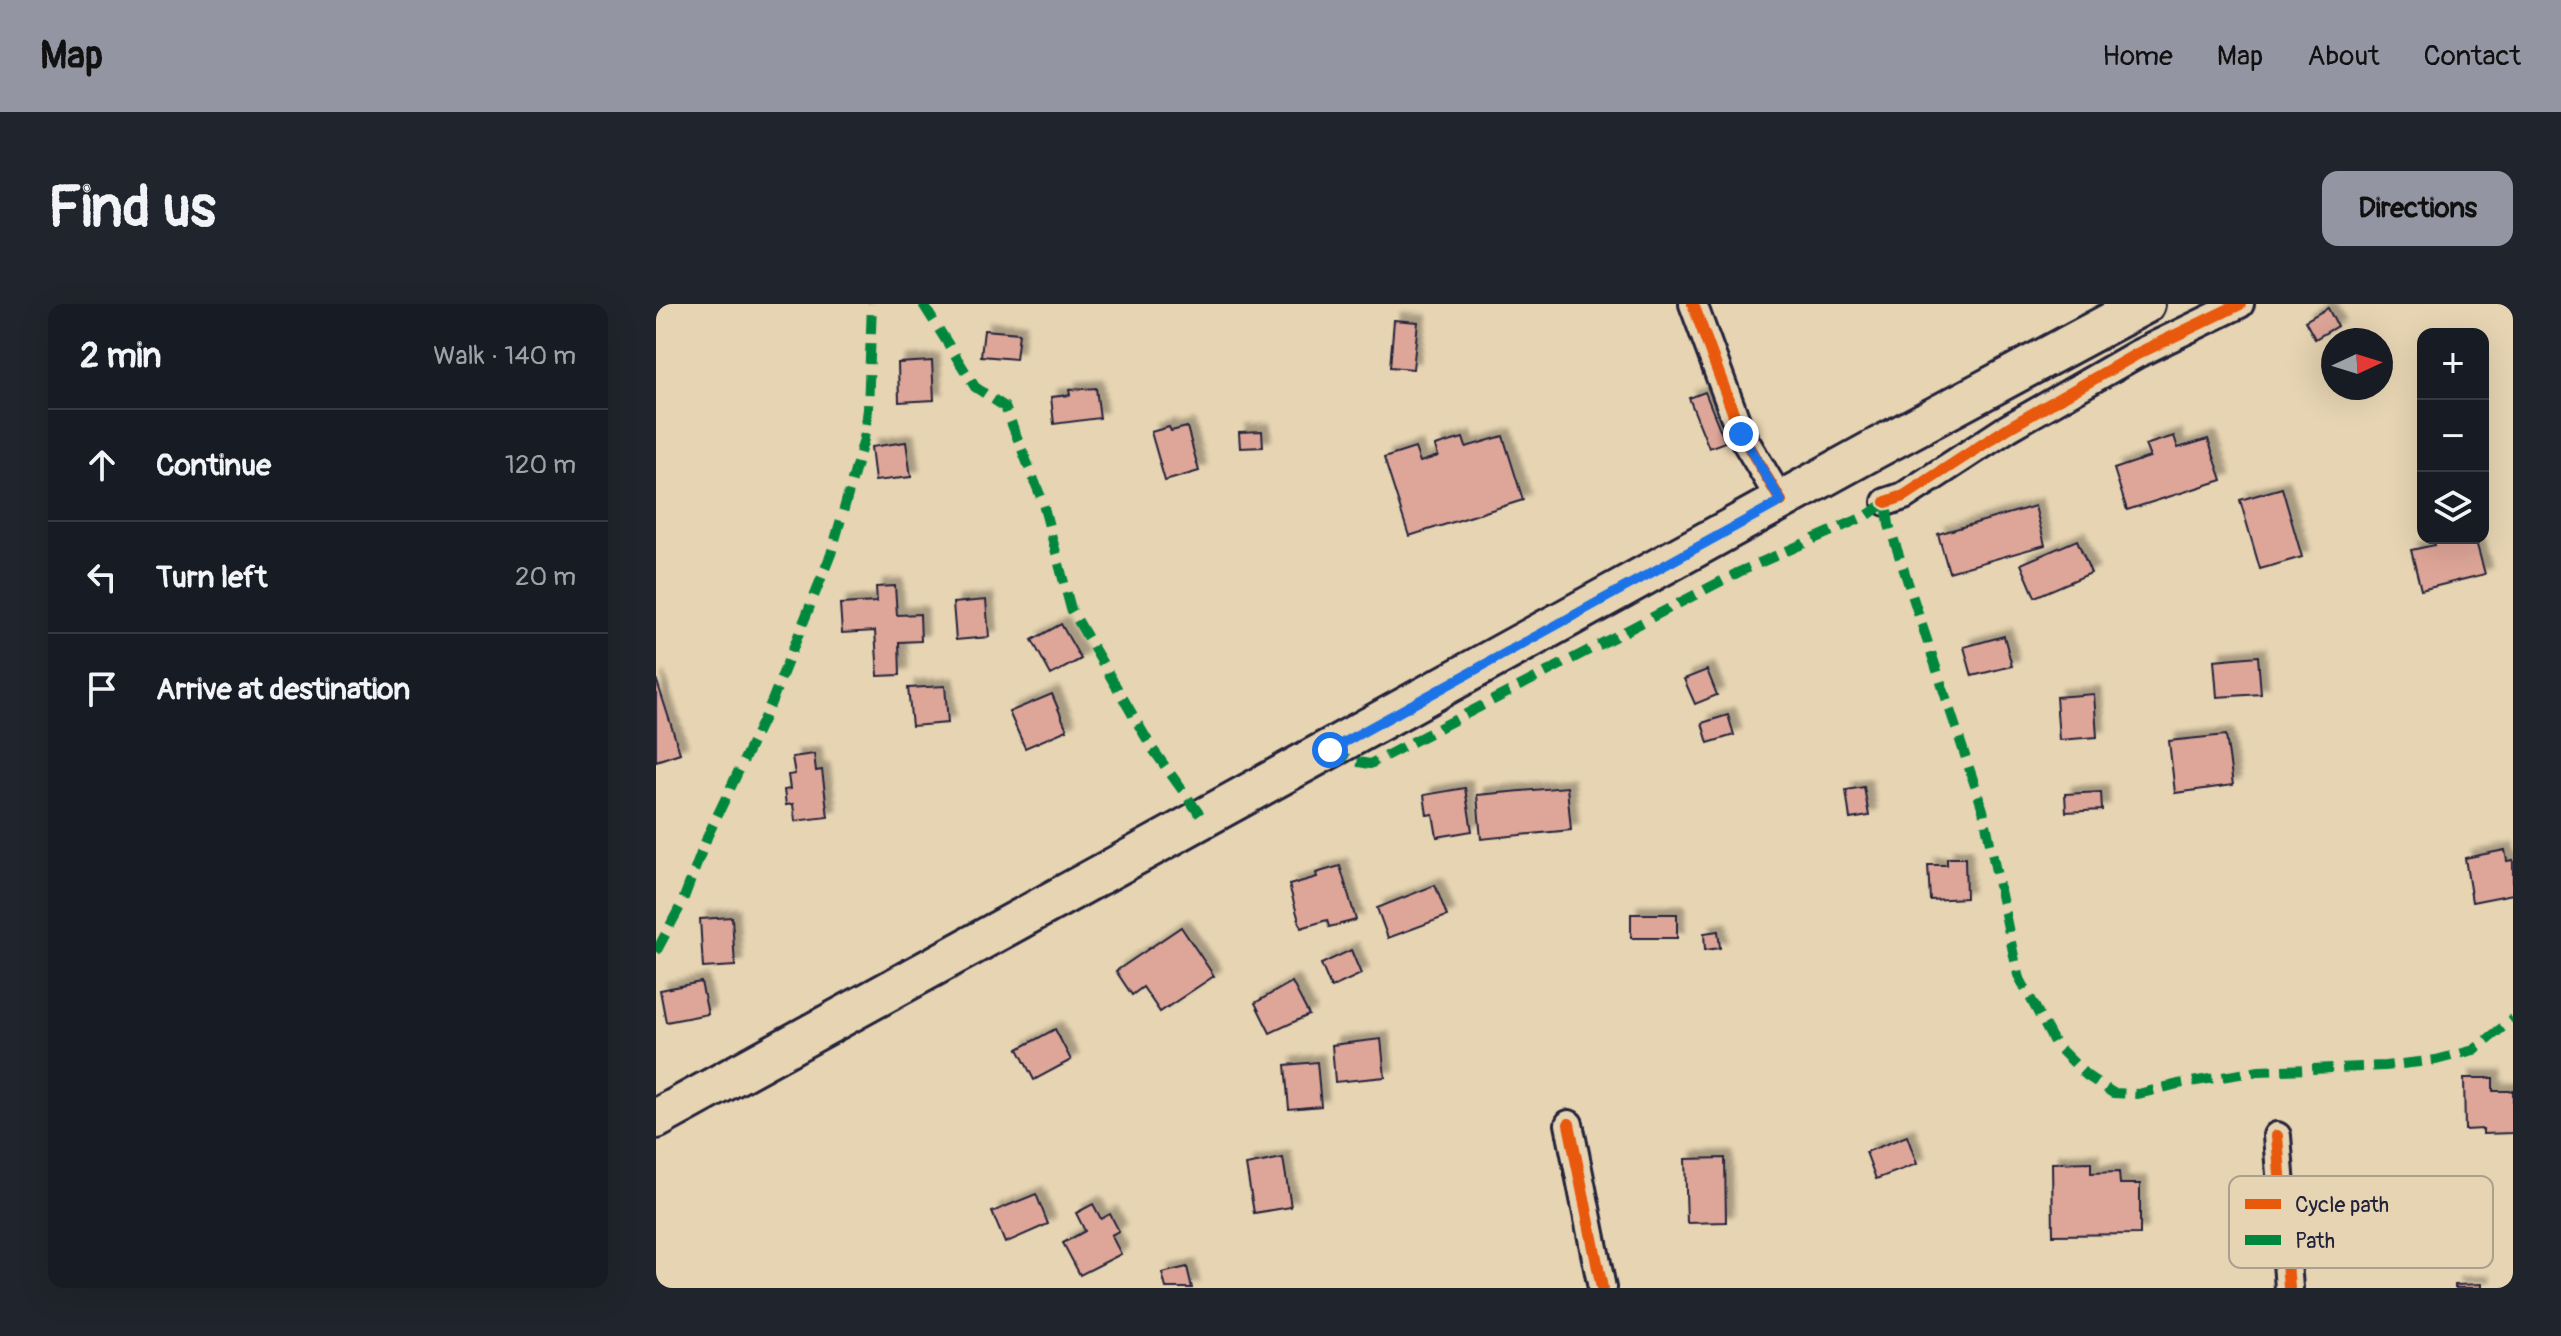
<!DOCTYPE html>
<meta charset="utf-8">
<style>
:root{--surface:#171b24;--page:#20242c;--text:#f1f3f6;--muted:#9ea1a6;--line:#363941;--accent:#9495a2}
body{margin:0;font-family:Pangolin,sans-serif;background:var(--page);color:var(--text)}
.controls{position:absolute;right:24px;top:24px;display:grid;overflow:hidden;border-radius:16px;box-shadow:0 8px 32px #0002}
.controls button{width:72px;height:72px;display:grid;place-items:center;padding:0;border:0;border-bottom:2px solid var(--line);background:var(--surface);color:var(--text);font:40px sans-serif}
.compass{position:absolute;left:1665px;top:24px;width:72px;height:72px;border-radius:50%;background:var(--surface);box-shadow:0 8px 32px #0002;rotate:86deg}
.stop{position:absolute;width:24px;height:24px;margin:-18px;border:6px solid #1a73e8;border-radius:50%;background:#fff}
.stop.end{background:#1a73e8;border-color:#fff;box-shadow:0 2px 8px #0008}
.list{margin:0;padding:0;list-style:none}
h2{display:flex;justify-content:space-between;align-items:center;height:104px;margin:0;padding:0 32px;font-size:34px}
h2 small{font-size:26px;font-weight:400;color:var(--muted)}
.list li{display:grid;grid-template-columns:52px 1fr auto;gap:24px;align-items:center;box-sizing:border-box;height:112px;padding:0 32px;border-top:2px solid var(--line)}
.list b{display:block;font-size:30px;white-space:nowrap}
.list em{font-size:26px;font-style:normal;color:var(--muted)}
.icon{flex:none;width:44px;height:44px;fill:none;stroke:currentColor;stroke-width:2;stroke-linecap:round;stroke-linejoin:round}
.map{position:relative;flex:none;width:1857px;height:984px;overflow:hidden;border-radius:16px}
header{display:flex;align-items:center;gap:48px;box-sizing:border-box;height:112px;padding:0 40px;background:var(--accent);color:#111}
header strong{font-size:38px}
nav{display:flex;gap:44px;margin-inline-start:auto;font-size:28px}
.intro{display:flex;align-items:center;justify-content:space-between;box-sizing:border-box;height:192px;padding:0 48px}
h1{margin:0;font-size:56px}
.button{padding:20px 36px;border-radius:16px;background:var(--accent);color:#111;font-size:28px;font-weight:700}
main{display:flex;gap:48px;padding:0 48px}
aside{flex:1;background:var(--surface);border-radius:16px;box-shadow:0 8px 32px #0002}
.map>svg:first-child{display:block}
.building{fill:#dea698;stroke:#22223b;stroke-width:2;filter:url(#shadow)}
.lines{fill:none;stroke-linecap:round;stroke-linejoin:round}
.minor-casing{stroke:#22223b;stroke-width:32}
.secondary-casing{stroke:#22223b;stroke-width:44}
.minor{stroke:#e6d4b2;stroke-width:26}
.secondary{stroke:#e6d4b2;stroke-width:38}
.quiet{stroke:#00873e;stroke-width:10;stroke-dasharray:20 10;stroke-linecap:butt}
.cycleway-casing{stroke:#e6d4b2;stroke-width:17}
.cycleway{stroke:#e8590c;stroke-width:12}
.route{stroke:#1a73e8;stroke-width:10}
.key{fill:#e6d4b2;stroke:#ab9f8e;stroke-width:2}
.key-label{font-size:22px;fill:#22223b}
</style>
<header>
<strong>Map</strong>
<nav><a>Home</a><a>Map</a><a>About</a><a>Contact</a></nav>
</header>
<div class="intro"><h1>Find us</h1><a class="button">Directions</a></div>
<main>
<aside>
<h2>2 min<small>Walk · 140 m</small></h2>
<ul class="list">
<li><svg class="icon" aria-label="ahead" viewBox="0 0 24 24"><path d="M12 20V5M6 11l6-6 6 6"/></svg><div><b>Continue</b></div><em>120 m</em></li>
<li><svg class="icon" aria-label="left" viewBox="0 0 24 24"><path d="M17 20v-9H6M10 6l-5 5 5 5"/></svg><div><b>Turn left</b></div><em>20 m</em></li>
<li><svg class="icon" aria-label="arrive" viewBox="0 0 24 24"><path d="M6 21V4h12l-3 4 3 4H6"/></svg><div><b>Arrive at destination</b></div></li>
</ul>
</aside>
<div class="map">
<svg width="1857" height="984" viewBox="0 0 1857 984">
<defs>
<filter id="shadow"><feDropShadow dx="7" dy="-7" stdDeviation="2" flood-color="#0004"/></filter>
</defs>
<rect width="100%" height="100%" fill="#e6d4b2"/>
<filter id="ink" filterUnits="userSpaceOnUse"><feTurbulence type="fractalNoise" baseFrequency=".0125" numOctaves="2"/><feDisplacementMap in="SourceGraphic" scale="16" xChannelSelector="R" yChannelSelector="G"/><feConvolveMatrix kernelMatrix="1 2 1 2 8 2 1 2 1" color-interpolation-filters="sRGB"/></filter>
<g filter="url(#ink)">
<g class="building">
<polygon points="1672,4 1681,22 1659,35 1649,17"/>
<polygon points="738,16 762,18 757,65 734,63"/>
<polygon points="328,26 363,29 360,55 325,52"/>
<polygon points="276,57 278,96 243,98 242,59"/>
<polygon points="440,84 444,114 398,120 395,93 414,91 413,86"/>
<polygon points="1049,88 1069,138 1053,144 1033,94"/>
<polygon points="513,123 515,127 531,123 543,167 509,177 495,128"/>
<polygon points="606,127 607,143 584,144 583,128"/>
<polygon points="847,132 867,196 753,232 728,154 759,144 764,158 782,152 779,142 807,134 810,143"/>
<polygon points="1518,132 1522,144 1552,135 1566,176 1471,206 1458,165 1494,153 1489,141"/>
<polygon points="250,138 255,173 219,177 215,143"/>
<polygon points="1626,184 1646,253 1604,265 1584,196"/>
<polygon points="1379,202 1389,241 1293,268 1282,230"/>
<polygon points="1777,234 1819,234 1829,270 1765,286 1755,246 1779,241"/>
<polygon points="1421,236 1435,269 1379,293 1365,260"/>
<polygon points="239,282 241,311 264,310 265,337 243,338 244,371 222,372 219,327 186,329 184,300 221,298 220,283"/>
<polygon points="330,296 333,333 300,336 297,299"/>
<polygon points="405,320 425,355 395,371 376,336"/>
<polygon points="1348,332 1356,362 1316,372 1308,343"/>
<polygon points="1602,352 1605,390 1561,393 1558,356"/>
<polygon points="1051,366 1061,391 1039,400 1028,375"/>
<polygon points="0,374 24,449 0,457"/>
<polygon points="289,382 292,419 256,422 252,384"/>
<polygon points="396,390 411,426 369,444 353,408"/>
<polygon points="1438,390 1441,433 1403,436 1400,393"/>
<polygon points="1072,411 1078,431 1052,439 1046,419"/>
<polygon points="1570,431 1577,481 1519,489 1513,437"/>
<polygon points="158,450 160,467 166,466 172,513 139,517 137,500 130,501 128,486 134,485 132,471 139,470 136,453"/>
<polygon points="911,483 915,526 825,535 821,491"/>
<polygon points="1208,483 1213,512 1194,515 1190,486"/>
<polygon points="809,484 816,527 781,533 777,510 771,511 768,491"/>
<polygon points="1445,488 1446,506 1410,508 1409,490"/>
<polygon points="1849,546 1851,557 1857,556 1857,590 1816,598 1809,554"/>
<polygon points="1291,554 1309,554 1310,594 1274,596 1272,561 1291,561"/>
<polygon points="684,562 700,616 673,623 671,616 645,624 633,581 661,573 660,569"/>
<polygon points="779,581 791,612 732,634 721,604"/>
<rect x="975" y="610" width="46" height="24"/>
<polygon points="76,613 79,662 47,664 44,615"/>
<polygon points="525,623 558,672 504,708 487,683 476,691 460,667"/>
<polygon points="1062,627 1064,644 1049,646 1048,629"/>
<polygon points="695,646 705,670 675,684 665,660"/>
<polygon points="45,678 52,710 10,718 4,686"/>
<polygon points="636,678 653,711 614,729 599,699"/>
<polygon points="399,725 415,756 378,776 362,745"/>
<polygon points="725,735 729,773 679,778 676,741"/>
<polygon points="661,758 665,802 633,805 629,761"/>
<polygon points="1808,774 1837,774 1837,787 1857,787 1857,829 1827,830 1827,825 1809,826"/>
<polygon points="1251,832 1261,860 1220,875 1210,848"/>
<polygon points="627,854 635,903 598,909 590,861"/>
<polygon points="1069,854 1070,918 1031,919 1029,855"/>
<polygon points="1435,858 1435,869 1463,868 1464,880 1484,880 1484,930 1397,931 1396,859"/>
<polygon points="380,890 392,920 349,939 336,908"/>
<polygon points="437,900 445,915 454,910 463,927 455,931 465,950 424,971 407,939 429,927 420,909"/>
<polygon points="531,963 536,984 510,984 506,969"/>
<polygon points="1826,980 1826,984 1799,984 1799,981"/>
</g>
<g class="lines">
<g class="minor-casing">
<g id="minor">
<polyline points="1037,0 1085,130 1125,197"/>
<polyline points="1230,198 1248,192 1352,124 1481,50 1584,0"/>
<polyline points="913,820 946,984"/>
<polyline points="1621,832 1633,984"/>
</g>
</g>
<g class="secondary-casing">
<polyline id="secondary" points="0,815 1217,146 1489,0"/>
</g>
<use href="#minor" class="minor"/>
<use href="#secondary" class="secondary"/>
<g class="quiet">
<polyline points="267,0 319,83 349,103 386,196 415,305 496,444 547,515"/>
<polyline points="674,446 696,457 714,460 1083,268 1212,211 1230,198 1233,221 1327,506 1362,671 1399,740 1430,771 1457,789 1482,790 1522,780 1603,767 1729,762 1780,756 1818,746 1857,715"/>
<polyline points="0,648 26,599 52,531 115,399 175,250 208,135 212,105 216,0"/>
</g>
<g class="cycleway-casing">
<g id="cycleway">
<polyline points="1037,0 1085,130 1125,197"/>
<polyline points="1230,198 1248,192 1352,124 1481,50 1584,0"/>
<polyline points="913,820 946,984"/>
<polyline points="1621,832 1633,984"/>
</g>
</g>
<use href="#cycleway" class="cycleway"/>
</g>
</g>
<g class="lines" filter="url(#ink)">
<polyline class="route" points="674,446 1125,197 1085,130"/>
</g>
<rect x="1573" y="872" width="264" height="92" rx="12" class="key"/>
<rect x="1589" y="895" width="36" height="10" fill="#e8590c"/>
<rect x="1589" y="931" width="36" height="10" fill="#00873e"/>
<g class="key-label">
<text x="1639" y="908">Cycle path</text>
<text x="1639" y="944">Path</text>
</g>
</svg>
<div class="controls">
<button>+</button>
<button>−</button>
<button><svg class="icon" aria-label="layers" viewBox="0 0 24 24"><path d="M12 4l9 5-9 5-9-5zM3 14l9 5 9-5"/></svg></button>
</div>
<svg class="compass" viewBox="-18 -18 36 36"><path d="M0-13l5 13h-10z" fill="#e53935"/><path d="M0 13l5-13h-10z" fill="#9ea1a6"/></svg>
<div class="stop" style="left:674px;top:446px"></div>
<div class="stop end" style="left:1085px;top:130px"></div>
</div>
</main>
